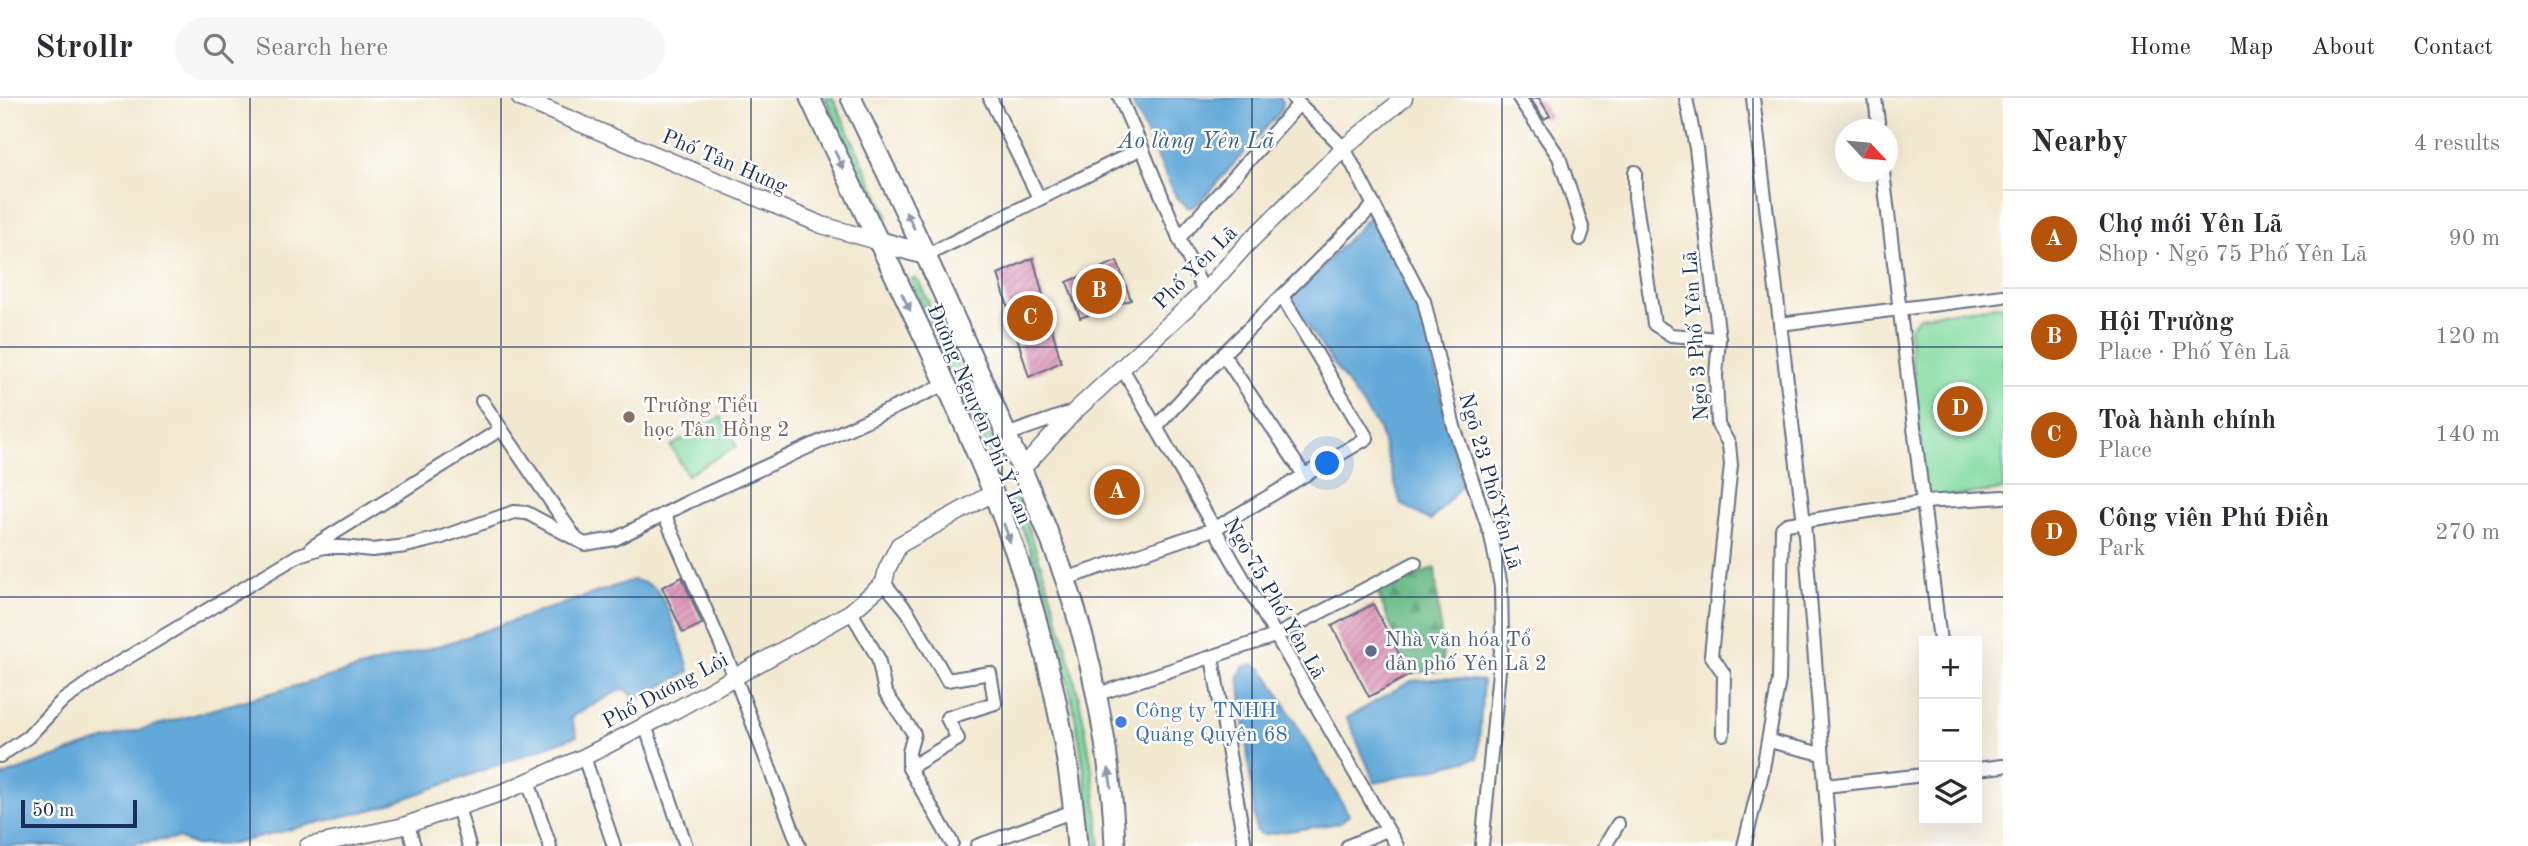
<!DOCTYPE html>
<meta charset="utf-8">
<style>
:root{--surface:#fff;--page:#f7f7f7;--text:#2b2b33;--muted:#7c7c81;--line:#e1e1e2;--accent:#b45309}
body{margin:0;font-family:"Old Standard TT",serif;background:var(--page);color:var(--text)}
.controls{position:absolute;right:21px;bottom:21px;display:grid;overflow:hidden;border-radius:0px;box-shadow:0 7px 28px #0002}
.controls button{width:63px;height:63px;display:grid;place-items:center;padding:0;border:0;border-bottom:2px solid var(--line);background:var(--surface);color:var(--text);font:35px sans-serif}
.compass{position:absolute;left:1835px;top:21px;width:63px;height:63px;border-radius:50%;background:var(--surface);box-shadow:0 7px 28px #0002;rotate:116deg}
.scale{position:absolute;left:21px;bottom:18px;width:116px;box-sizing:border-box;padding-left:7px;border:4px solid #1b2f5e;border-top:0;font-size:19px;line-height:24px;white-space:nowrap;color:#1b2f5e;-webkit-text-stroke:5px #fff;paint-order:stroke}
.you{position:absolute;left:1328px;top:366px;width:24px;height:24px;margin:-18px;border:5px solid #fff;border-radius:50%;background:#1a73e8;box-shadow:0 0 0 10px #1a73e833}
.badge{display:grid;place-items:center;width:46px;height:46px;border-radius:50%;background:var(--accent);color:#fff;font-size:23px;font-weight:700}
.pin{position:absolute;translate:-50% -50%;border:4px solid #fff;box-shadow:0 2px 7px #0006}
.list{margin:0;padding:0;list-style:none}
h2{display:flex;justify-content:space-between;align-items:center;height:91px;margin:0;padding:0 28px;font-size:30px}
h2 small{font-size:23px;font-weight:400;color:var(--muted)}
.list li{display:grid;grid-template-columns:46px 1fr auto;gap:21px;align-items:center;box-sizing:border-box;height:98px;padding:0 28px;border-top:2px solid var(--line)}
.list b{display:block;font-size:26px;white-space:nowrap}
.list p{margin:0;font-size:23px;white-space:nowrap;color:var(--muted)}
.list em{font-size:23px;font-style:normal;color:var(--muted)}
.icon{flex:none;width:38px;height:38px;fill:none;stroke:currentColor;stroke-width:2;stroke-linecap:round;stroke-linejoin:round}
.map{position:relative;flex:none;width:2003px;height:748px;overflow:hidden}
header{display:flex;align-items:center;gap:42px;box-sizing:border-box;height:98px;padding:0 35px;background:var(--surface);border-bottom:2px solid var(--line)}
header strong{font-size:33px}
nav{display:flex;gap:38px;margin-inline-start:auto;font-size:24px}
.search{width:490px;height:63px;background:var(--page);display:flex;align-items:center;gap:18px;box-sizing:border-box;padding:0 24px;border-radius:38px;color:var(--muted);font-size:26px}
main{display:flex}
aside{flex:1;background:var(--surface)}
.map>svg:first-child{display:block}
.green{fill:#81da9f;stroke:#4e847e;stroke-width:2}
.forest{fill:url(#forest-firs);stroke:#427472;stroke-width:2}
.water{fill:#62a8d8;stroke:#3e6c9b;stroke-width:2}
.building{fill:url(#building-hatch)}
.lines{fill:none;stroke-linecap:round;stroke-linejoin:round}
.minor-casing{stroke:#667086;stroke-width:16}
.tertiary-casing{stroke:#667086;stroke-width:19}
.primary-casing{stroke:#667086;stroke-width:23}
.minor{stroke:#fff;stroke-width:12}
.tertiary{stroke:#fff;stroke-width:16}
.primary{stroke:#fff;stroke-width:19}
.oneway{fill:#8d97ae}
.grid{fill:none;stroke:#1b2f5e;stroke-width:2;stroke-opacity:0.55}
.education-dot{fill:#8d6e63;stroke:#fff;stroke-width:2.5}
.service-dot{fill:#5c6f8a;stroke:#fff;stroke-width:2.5}
.shop-dot{fill:#3f7fe0;stroke:#fff;stroke-width:2.5}
.labels{text-anchor:middle;stroke-width:5;stroke-linejoin:round;paint-order:stroke}
.street-label{font-size:21px;fill:#1b2f5e;stroke:#fff}
.education-label{font-size:21px;fill:#785e54;stroke:#fff;text-anchor:start}
.service-label{font-size:21px;fill:#4e5e75;stroke:#fff;text-anchor:start}
.shop-label{font-size:21px;fill:#366cbe;stroke:#fff;text-anchor:start}
.water-label{font-size:23px;font-style:italic;fill:#375f8f;stroke:#fff}
</style>
<header>
<strong>Strollr</strong>
<div class="search"><svg class="icon" aria-label="search" viewBox="0 0 24 24"><circle cx="10" cy="10" r="6"/><path d="M15 15l6 6"/></svg>Search here</div>
<nav><a>Home</a><a>Map</a><a>About</a><a>Contact</a></nav>
</header>
<main>
<div class="map">
<svg width="2003" height="748" viewBox="0 0 2003 748">
<defs>
<pattern id="forest-firs" width="22" height="20" patternUnits="userSpaceOnUse" patternTransform="scale(1.75)"><rect width="22" height="20" fill="#68ba86"/><path d="M5 1l3.5 6h-7zM16 11l3.5 6h-7z" fill="#559871"/></pattern>
<pattern id="building-hatch" width="6" height="6" patternUnits="userSpaceOnUse" patternTransform="scale(1.75)"><rect width="6" height="6" fill="#dc90b3"/><path d="M-1 1l2-2M0 6l6-6M5 7l2-2" fill="none" stroke="#b27695"/></pattern>
</defs>
<rect width="100%" height="100%" fill="#fff"/>
<filter id="ink" filterUnits="userSpaceOnUse"><feTurbulence type="fractalNoise" baseFrequency=".0143" numOctaves="2"/><feDisplacementMap in="SourceGraphic" scale="14" xChannelSelector="R" yChannelSelector="G"/><feConvolveMatrix kernelMatrix="1 2 1 2 8 2 1 2 1" color-interpolation-filters="sRGB"/></filter>
<filter id="wash" filterUnits="userSpaceOnUse"><feTurbulence type="fractalNoise" baseFrequency=".00686" numOctaves="4" result="noise"/><feDisplacementMap in="SourceGraphic" scale="28" xChannelSelector="R" yChannelSelector="G"/><feGaussianBlur stdDeviation="1.57" result="paint"/><feColorMatrix in="noise" values="0 0 0 0 0 0 0 0 0 0 0 0 0 0 0 0 0 1.4 0 .05"/><feComposite in="paint" operator="in"/></filter>
<g filter="url(#wash)">
<rect width="100%" height="100%" fill="#f2e8cf"/>
<g class="green">
<polygon points="825,0 833,0 887,117 887,123 881,121"/>
<polygon points="914,180 919,184 1000,360 998,366 994,365 912,186 911,182"/>
<polygon points="2003,207 2003,392 1931,400 1925,391 1909,231 1920,218"/>
<polygon points="721,319 737,348 687,377 671,348"/>
<path d="M1012,396L1016,397C1059,510 1093,627 1100,748H1093C1082,631 1059,510 1010,402V397Z"/>
</g>
<polygon class="forest" points="1435,470 1444,573 1409,574 1377,493"/>
<g class="water">
<polygon points="1130,0 1280,0 1283,5 1281,13 1198,106 1189,110 1176,99"/>
<polygon points="1368,120 1415,185 1462,387 1431,423 1401,406 1379,331 1290,203"/>
<path d="M633,482C643,484 652,486 658,494C668,507 687,558 689,574L635,602L628,593L620,592L571,619L577,638L382,709L232,746L195,747L178,740L115,748H0V679L90,646L448,545Z"/>
<polygon points="1253,566 1261,570 1269,579 1349,717 1340,725 1263,737 1256,732 1239,578 1243,569"/>
<polygon points="1444,580 1483,583 1478,660 1375,685 1347,620 1411,583"/>
</g>
<g id="blocks">
<g class="building">
<polygon points="1530,0 1539,0 1550,18 1544,21"/>
<polygon points="1033,160 1061,264 1029,279 998,176"/>
<polygon points="1117,163 1131,202 1080,220 1067,184"/>
<polygon points="682,479 702,526 683,535 662,489"/>
<polygon points="1373,506 1410,577 1369,599 1332,528"/>
</g>
</g>
</g>
<g filter="url(#ink)">
<use href="#blocks" fill-opacity="0" stroke="#667086" stroke-width="2"/>
<g class="lines">
<g class="minor-casing">
<g id="minor">
<polyline points="990,0 1039,100"/>
<polyline points="1120,0 1142,50"/>
<polyline points="1293,0 1344,50 1424,203 1454,329 1491,438 1501,488 1502,542 1482,748"/>
<polyline points="1519,0 1559,59 1583,132 1580,141"/>
<polyline points="1686,0 1696,50 1719,241 1716,277 1718,327 1729,346 1731,367 1711,557 1724,576 1723,636"/>
<polyline points="1753,0 1804,425 1830,748"/>
<polyline points="1875,0 1879,32"/>
<polyline points="1635,74 1635,99 1654,226 1671,237 1719,241"/>
<polyline points="1883,74 1940,543"/>
<polyline points="1179,140 1299,6"/>
<polyline points="927,157 1142,50 1179,140 1204,194"/>
<polyline points="1780,226 2003,198"/>
<polyline points="1223,256 1304,377"/>
<polyline points="1122,270 1397,748"/>
<polyline points="482,303 577,442"/>
<polyline points="1156,329 1223,256 1282,198"/>
<polyline points="1006,337 1075,313"/>
<polyline points="664,416 735,579 799,748"/>
<polyline points="312,449 501,331"/>
<polyline points="1065,481 1214,431 1367,340 1282,198 1374,107"/>
<polyline points="884,485 908,514 947,582 990,575 995,605 947,620 958,641 909,670"/>
<polyline points="851,514 878,560 885,594 914,636 909,654 909,670 952,745"/>
<polyline points="1212,559 1245,748"/>
<polyline points="1095,597 1275,538 1415,465"/>
<polyline points="645,627 686,748"/>
<polyline points="1769,643 1822,656"/>
<polyline points="0,658 28,639 61,604 107,572 299,457 324,449 343,449 372,452 406,448 439,440 514,414 527,415 585,446 615,441 688,404 946,286"/>
<polyline points="584,659 614,748"/>
<polyline points="1977,671 2003,668"/>
<polyline points="528,683 550,748"/>
<polyline points="1825,688 1924,677"/>
<polyline points="458,709 469,748"/>
<polyline points="408,727 414,748"/>
<polyline points="977,748 1074,713"/>
<polyline points="1348,748 1387,732"/>
<polyline points="1605,748 1618,726"/>
<polyline points="1744,748 1762,676 1779,582 1782,430 1787,426 1924,404 2003,399"/>
</g>
</g>
<g class="tertiary-casing">
<g id="tertiary">
<polyline points="520,0 822,127 877,143"/>
<polyline points="1021,372 1075,313 1204,194 1247,146 1344,50 1404,0"/>
<polyline points="308,748 400,729 506,693 584,659 672,614 851,514 884,485 887,471 899,447 993,395"/>
</g>
</g>
<g class="primary-casing">
<g id="primary">
<path d="M810,0C871,131 938,260 993,394C1037,503 1068,631 1077,748"/>
<path d="M851,0C897,95 942,191 985,288C1013,352 1043,417 1066,483C1094,564 1112,663 1115,748"/>
<polyline points="877,143 927,157"/>
</g>
</g>
<use href="#minor" class="minor"/>
<use href="#tertiary" class="tertiary"/>
<use href="#primary" class="primary"/>
</g>
<defs><path id="oneway-solid" d="M-6-.8H1V-3.2L6.5 0L1 3.2V.8H-6Z" transform="scale(1.75)"/></defs>
<g class="oneway">
<use href="#oneway-solid" transform="translate(839 62) rotate(65)"/>
<use href="#oneway-solid" transform="translate(910 122) rotate(-116)"/>
<use href="#oneway-solid" transform="translate(906 204) rotate(64)"/>
<use href="#oneway-solid" transform="translate(1007 435) rotate(71)"/>
<use href="#oneway-solid" transform="translate(1110 680) rotate(-98)"/>
</g>
</g>
<path class="grid" d="M250,0V748M501,0V748M751,0V748M1002,0V748M1252,0V748M1502,0V748M1753,0V748M0,249H2003M0,499H2003"/>
<circle class="education-dot" cx="629" cy="319" r="7"/>
<circle class="service-dot" cx="1371" cy="553" r="7"/>
<circle class="shop-dot" cx="1121" cy="624" r="7"/>
<g class="labels">
<g class="street-label">
<text transform="translate(725 63) rotate(23)" y="7">Phố Tân Hưng</text>
<text transform="translate(1195 169) rotate(-45)" y="7">Phố Yên Lã</text>
<text transform="translate(1695 238) rotate(-94)" y="7">Ngõ 3 Phố Yên Lã</text>
<text transform="translate(980 316) rotate(67)" y="7">Đường Nguyên Phi Ỷ Lan</text>
<text transform="translate(1491 383) rotate(74)" y="7">Ngõ 23 Phố Yên Lã</text>
<text transform="translate(1275 500) rotate(60)" y="7">Ngõ 75 Phố Yên Lã</text>
<text transform="translate(665 592) rotate(-28)" y="7">Phố Dương Lôi</text>
</g>
<g class="education-label">
<text x="643" y="314">Trường Tiểu<tspan x="643" dy="24">học Tân Hồng 2</tspan></text>
</g>
<g class="service-label">
<text x="1385" y="548">Nhà văn hóa Tổ<tspan x="1385" dy="24">dân phố Yên Lã 2</tspan></text>
</g>
<g class="shop-label">
<text x="1135" y="619">Công ty TNHH<tspan x="1135" dy="24">Quảng Quyên 68</tspan></text>
</g>
<g class="water-label">
<text x="1196" y="50">Ao làng Yên Lã</text>
</g>
</g>
</svg>
<div class="controls">
<button>+</button>
<button>−</button>
<button><svg class="icon" aria-label="layers" viewBox="0 0 24 24"><path d="M12 4l9 5-9 5-9-5zM3 14l9 5 9-5"/></svg></button>
</div>
<svg class="compass" viewBox="-18 -18 36 36"><path d="M0-13l5 13h-10z" fill="#e53935"/><path d="M0 13l5-13h-10z" fill="#7c7c81"/></svg>
<div class="scale">50 m</div>
<div class="you"></div>
<div class="pin badge" style="left:1117px;top:394px">A</div>
<div class="pin badge" style="left:1099px;top:193px">B</div>
<div class="pin badge" style="left:1030px;top:220px">C</div>
<div class="pin badge" style="left:1960px;top:311px">D</div>
</div>
<aside>
<h2>Nearby<small>4 results</small></h2>
<ul class="list">
<li><span class="badge">A</span><div><b>Chợ mới Yên Lã</b><p>Shop · Ngõ 75 Phố Yên Lã</p></div><em>90 m</em></li>
<li><span class="badge">B</span><div><b>Hội Trường</b><p>Place · Phố Yên Lã</p></div><em>120 m</em></li>
<li><span class="badge">C</span><div><b>Toà hành chính</b><p>Place</p></div><em>140 m</em></li>
<li><span class="badge">D</span><div><b>Công viên Phú Điền</b><p>Park</p></div><em>270 m</em></li>
</ul>
</aside>
</main>
